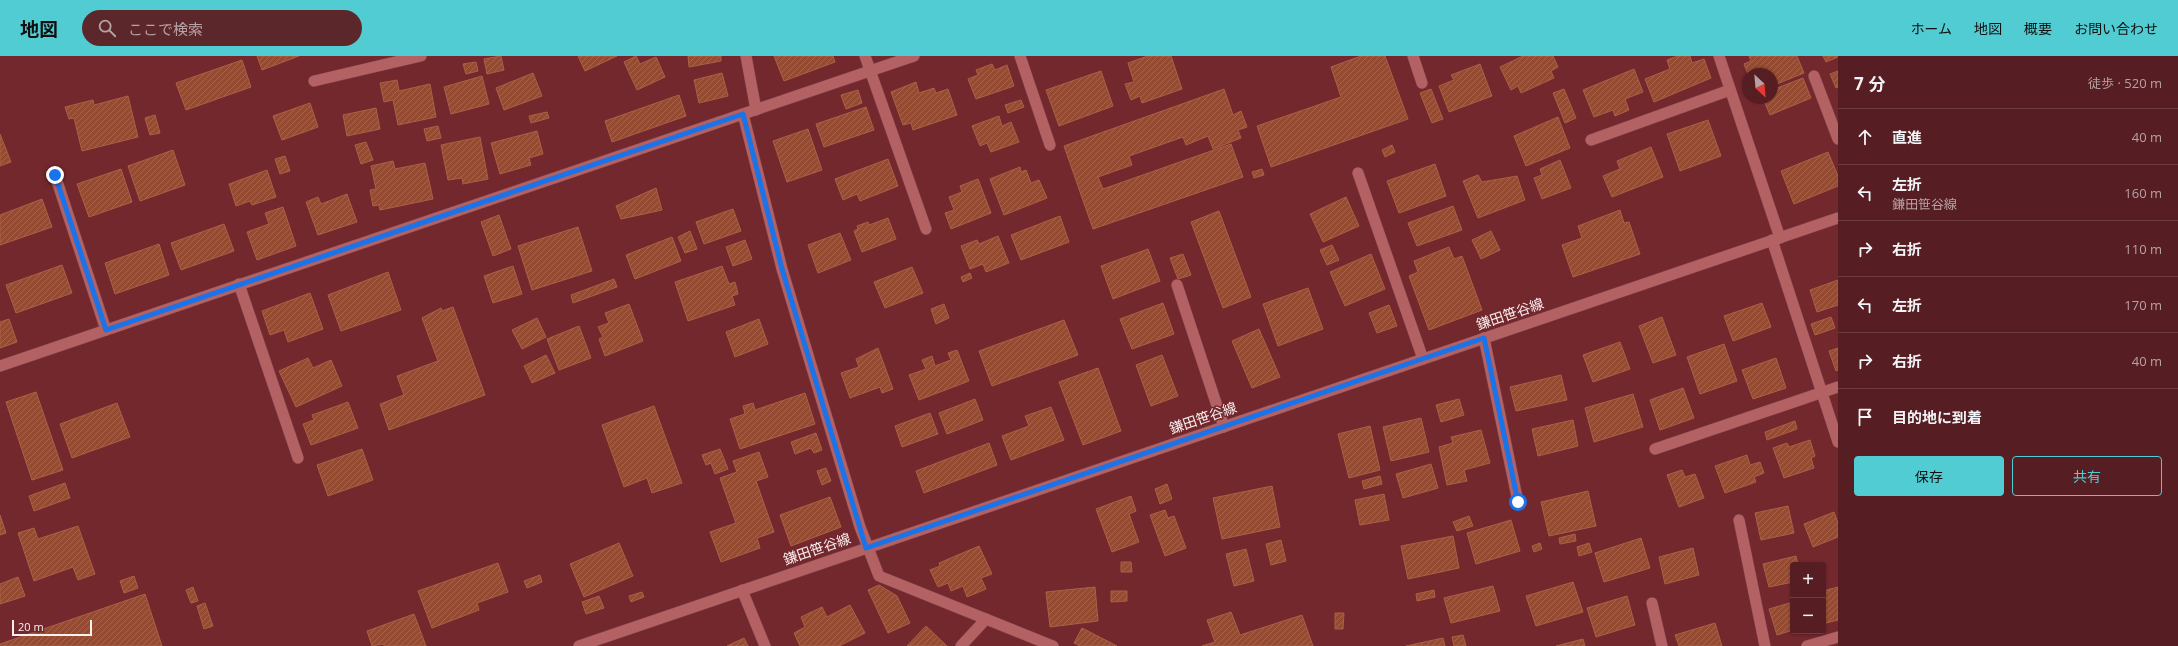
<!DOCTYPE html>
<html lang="ja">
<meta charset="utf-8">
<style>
:root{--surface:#561e22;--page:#5c272a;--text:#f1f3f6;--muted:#b6a2a5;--line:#6c3c40;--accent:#51ccd2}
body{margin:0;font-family:"Open Sans","Noto Sans JP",sans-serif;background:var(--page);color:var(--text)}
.controls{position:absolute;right:12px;bottom:12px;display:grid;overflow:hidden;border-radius:4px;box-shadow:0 1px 3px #0004}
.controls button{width:36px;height:36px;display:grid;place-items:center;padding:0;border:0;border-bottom:1px solid var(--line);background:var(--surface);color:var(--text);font:20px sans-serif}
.compass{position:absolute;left:1742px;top:12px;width:36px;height:36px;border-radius:50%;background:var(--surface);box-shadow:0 1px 3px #0004;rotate:154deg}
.scale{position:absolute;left:12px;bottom:10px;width:80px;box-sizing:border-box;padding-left:4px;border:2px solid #f9efef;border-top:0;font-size:11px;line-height:14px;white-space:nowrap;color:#f9efef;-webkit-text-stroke:3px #73282d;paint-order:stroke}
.stop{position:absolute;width:12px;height:12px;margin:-9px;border:3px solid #1a73e8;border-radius:50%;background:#fff}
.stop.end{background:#1a73e8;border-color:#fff;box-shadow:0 1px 4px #0008}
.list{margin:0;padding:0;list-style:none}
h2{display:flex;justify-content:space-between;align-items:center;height:52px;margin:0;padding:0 16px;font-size:17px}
h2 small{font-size:13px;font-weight:400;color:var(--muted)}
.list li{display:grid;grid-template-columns:26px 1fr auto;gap:12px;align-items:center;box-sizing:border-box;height:56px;padding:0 16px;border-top:1px solid var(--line)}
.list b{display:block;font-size:15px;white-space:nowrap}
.list p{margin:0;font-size:13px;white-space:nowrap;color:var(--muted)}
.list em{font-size:13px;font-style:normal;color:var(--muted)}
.actions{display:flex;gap:8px;padding:12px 16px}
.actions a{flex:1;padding:9px 0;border:1px solid var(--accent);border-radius:4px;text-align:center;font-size:14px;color:var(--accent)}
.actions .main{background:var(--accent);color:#111}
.icon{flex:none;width:22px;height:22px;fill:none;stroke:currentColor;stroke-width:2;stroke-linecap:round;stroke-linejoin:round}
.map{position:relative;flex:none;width:1838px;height:590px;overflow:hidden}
header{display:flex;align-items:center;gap:24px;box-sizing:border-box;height:56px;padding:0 20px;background:var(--accent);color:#111}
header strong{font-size:19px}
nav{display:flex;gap:22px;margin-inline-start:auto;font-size:14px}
.search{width:280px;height:36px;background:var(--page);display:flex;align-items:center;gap:10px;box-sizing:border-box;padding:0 14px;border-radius:22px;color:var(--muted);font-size:15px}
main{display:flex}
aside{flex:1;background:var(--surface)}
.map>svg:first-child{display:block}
.building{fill:url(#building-hatch);stroke:#ab6046}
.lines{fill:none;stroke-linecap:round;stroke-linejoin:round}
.minor-casing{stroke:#7c3f49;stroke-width:12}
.tertiary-casing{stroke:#7c3f49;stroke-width:12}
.minor{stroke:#b36163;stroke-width:11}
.tertiary{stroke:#b36163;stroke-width:11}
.route{stroke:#1a73e8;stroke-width:5}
.labels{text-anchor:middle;stroke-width:3;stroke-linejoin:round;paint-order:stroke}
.street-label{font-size:14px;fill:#f9efef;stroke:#73282d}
</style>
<header>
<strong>地図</strong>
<div class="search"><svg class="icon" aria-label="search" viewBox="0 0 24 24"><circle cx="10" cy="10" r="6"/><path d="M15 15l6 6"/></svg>ここで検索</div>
<nav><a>ホーム</a><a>地図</a><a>概要</a><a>お問い合わせ</a></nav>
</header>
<main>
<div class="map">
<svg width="1838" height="590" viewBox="0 0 1838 590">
<defs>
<pattern id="building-hatch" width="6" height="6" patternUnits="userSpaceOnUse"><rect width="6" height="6" fill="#944b31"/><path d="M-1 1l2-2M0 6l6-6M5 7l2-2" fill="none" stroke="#a4654f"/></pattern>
</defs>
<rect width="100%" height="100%" fill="#73282d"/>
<g class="building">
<polygon points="257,0 299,0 262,14"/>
<polygon points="501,0 504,14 487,18 484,3"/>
<polygon points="578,0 617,0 585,15"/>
<polygon points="636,0 640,8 656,1 665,21 637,34 624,6"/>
<polygon points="688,0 721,0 721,5 689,11"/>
<polygon points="774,0 833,0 835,6 784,25"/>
<polygon points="1148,0 1171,0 1182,33 1142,47 1140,40 1131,44 1125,28 1134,26 1128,7"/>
<polygon points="1361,0 1385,0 1408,63 1271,111 1257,70 1341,41 1331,11"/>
<polygon points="1523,0 1553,0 1558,11 1551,15 1554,22 1521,37 1518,30 1511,34 1500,11"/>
<polygon points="1678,0 1690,0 1692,7 1704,3 1711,22 1654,46 1645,23 1670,13 1667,4"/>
<polygon points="1749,0 1797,0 1804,17 1772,30 1772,18 1748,18 1744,8 1751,5"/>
<polygon points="1823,0 1838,0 1838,1 1826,6"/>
<polygon points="242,4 251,31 186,54 176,27"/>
<polygon points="476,6 478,15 466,18 463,8"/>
<polygon points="992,8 995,14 1007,9 1014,30 976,43 968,23 978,19 976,14"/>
<polygon points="1480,8 1492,40 1449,56 1439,30 1454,24 1451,19"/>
<polygon points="1634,13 1643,36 1625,43 1629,54 1615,60 1613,54 1594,61 1583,34"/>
<polygon points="1101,15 1113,50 1059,70 1046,34"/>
<polygon points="1838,15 1838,31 1836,32 1830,18"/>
<polygon points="533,17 542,40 504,54 496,32"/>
<polygon points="722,17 728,40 699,47 694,24"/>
<polygon points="482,20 489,48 451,58 444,31"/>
<polygon points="1803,22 1811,42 1770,59 1763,42 1772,42 1772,34"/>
<polygon points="397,24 399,35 430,28 436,61 398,69 393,44 384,46 380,27"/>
<polygon points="916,26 919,37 934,32 936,37 948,33 957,59 913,74 911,67 903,69 891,36"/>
<polygon points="1224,33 1233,59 1241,55 1247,71 1238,74 1241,82 1213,93 1208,80 1186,89 1183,81 1129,100 1132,109 1098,121 1103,133 1231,88 1243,121 1093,173 1064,90"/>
<polygon points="1431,33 1443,63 1432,67 1420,37"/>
<polygon points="1564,33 1576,62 1565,67 1553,37"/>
<polygon points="858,34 862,47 846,53 841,39"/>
<polygon points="679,39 686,60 612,86 605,65"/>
<polygon points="128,40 138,81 82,95 74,62 69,63 65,51 93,44 94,49"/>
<polygon points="1021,44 1024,51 1008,57 1005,49"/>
<polygon points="310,47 318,71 282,84 273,60"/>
<polygon points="866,51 874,74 824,91 816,68"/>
<polygon points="376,52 380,73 347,80 343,59"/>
<polygon points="547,56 549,62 531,67 529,60"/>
<polygon points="155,59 160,77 150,79 145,62"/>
<polygon points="999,60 1002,70 1011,66 1019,86 991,96 987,87 980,90 972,70"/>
<polygon points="1558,61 1570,92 1526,110 1514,80"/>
<polygon points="1708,64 1721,100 1680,115 1667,78"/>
<polygon points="438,70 441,82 427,85 424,73"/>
<polygon points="808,73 822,114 787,126 773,85"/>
<polygon points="537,75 543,98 529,102 531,109 500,118 491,87"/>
<polygon points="0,78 11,106 0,110"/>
<polygon points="480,81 488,123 463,128 462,122 448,124 441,89"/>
<polygon points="366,86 373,104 361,108 355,89"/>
<polygon points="1392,89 1395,96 1385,101 1382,94"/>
<polygon points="1651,91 1663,121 1612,141 1603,120 1620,113 1617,105"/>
<polygon points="173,94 185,129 140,145 128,110"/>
<polygon points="1828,96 1838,120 1838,130 1794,148 1781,115"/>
<polygon points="285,100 290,115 280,118 275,103"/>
<polygon points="888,103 898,130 860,145 857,138 843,144 835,123"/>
<polygon points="1560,104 1571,132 1542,143 1534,122 1542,119 1540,113"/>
<polygon points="393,105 395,113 425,107 433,143 380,154 379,149 373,150 370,134 376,133 371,110"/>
<polygon points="1435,108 1446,140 1399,157 1387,125"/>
<polygon points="1020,111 1021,116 1026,114 1031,127 1039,124 1047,142 1004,159 990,123"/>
<polygon points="121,113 132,146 89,161 77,128"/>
<polygon points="1262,113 1264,119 1254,122 1252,116"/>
<polygon points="267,114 276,141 252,149 250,145 236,150 229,128"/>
<polygon points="1478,119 1482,126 1517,120 1525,144 1478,162 1463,125"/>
<polygon points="978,123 991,157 951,173 945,157 954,154 949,141 962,136 960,130"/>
<polygon points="656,132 662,154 621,163 616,150"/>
<polygon points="347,138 357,166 318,179 306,146 318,141 321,148"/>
<polygon points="1346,141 1359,170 1323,186 1310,158"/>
<polygon points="42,143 52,171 0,189 0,159"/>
<polygon points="1453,150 1462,174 1417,190 1408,167"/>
<polygon points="283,151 296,190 257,204 247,176 269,168 265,157"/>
<polygon points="733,153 741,175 704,188 696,166"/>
<polygon points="1620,154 1624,167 1629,166 1640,198 1573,221 1562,189 1582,182 1578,170"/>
<polygon points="1219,155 1251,241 1223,252 1191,166"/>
<polygon points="499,159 511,193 493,200 481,166"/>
<polygon points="1060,160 1069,186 1021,204 1011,179"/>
<polygon points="888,162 896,183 862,196 854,175 858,173 857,170 868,166 869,169"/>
<polygon points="224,168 234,195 181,214 171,187"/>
<polygon points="578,171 592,215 532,234 518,190"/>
<polygon points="690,175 697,193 685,197 678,181"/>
<polygon points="1491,175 1500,194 1481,203 1472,184"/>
<polygon points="840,177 851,204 818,217 808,189"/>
<polygon points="998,180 1009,207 986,216 983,208 970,213 961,190 977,184 979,188"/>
<polygon points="672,181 681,205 635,223 626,199"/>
<polygon points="745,184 752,203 733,210 726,191"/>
<polygon points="159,188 169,219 115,238 105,207"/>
<polygon points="1332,189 1339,204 1327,209 1320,194"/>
<polygon points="1449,191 1454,203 1462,200 1482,254 1429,274 1409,220 1418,216 1414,205"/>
<polygon points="1148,193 1160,225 1113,243 1101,210"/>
<polygon points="1183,198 1191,219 1178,223 1170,202"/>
<polygon points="1371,198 1385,233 1345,250 1330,216"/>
<polygon points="62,209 72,237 16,257 6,229"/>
<polygon points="513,210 522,238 493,247 484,220"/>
<polygon points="722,210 729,228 735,226 738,238 732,240 735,249 688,265 675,226"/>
<polygon points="912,211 923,237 885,252 874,226"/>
<polygon points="388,216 401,254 341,275 328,239"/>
<polygon points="970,217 972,222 963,226 961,221"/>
<polygon points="614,223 617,231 573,247 571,239"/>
<polygon points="1838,224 1838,249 1817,256 1810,234"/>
<polygon points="1308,232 1323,273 1278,290 1263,248"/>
<polygon points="310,237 323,273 288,286 284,274 270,279 262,255"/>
<polygon points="1163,247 1174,278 1132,293 1120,263"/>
<polygon points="1762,247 1771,271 1733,285 1724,260"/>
<polygon points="629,248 643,285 605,300 599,283 603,281 598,271 609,267 605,257"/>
<polygon points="944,248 949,262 936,268 931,253"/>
<polygon points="1389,249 1397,270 1377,277 1369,257"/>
<polygon points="453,251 485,339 389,374 380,348 404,339 397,320 438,305 422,262 441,252 442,255"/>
<polygon points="1662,261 1676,299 1653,307 1639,270"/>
<polygon points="1831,261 1835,272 1815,279 1811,268"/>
<polygon points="537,262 546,281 522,293 512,274"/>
<polygon points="9,263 17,286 0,292 0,266"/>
<polygon points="759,263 768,288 735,301 726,276"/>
<polygon points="1064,264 1078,299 992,330 979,295"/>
<polygon points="579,270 591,302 559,314 547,283"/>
<polygon points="1259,273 1280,321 1252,332 1232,285"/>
<polygon points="1620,286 1630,313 1593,326 1583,299"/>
<polygon points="1724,288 1737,325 1700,338 1687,301"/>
<polygon points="878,292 893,333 882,337 880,331 850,342 841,317 859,311 856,303"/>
<polygon points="1838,292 1838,314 1836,315 1829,295"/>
<polygon points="957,294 969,325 919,344 909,319 926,313 922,304 932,300 935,310 951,304 948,297"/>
<polygon points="546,299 555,317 532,327 524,310"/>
<polygon points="1162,299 1178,340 1151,350 1136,309"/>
<polygon points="308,302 313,312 331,304 342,330 296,351 279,315"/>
<polygon points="1776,302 1786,332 1753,343 1742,314"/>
<polygon points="1098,312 1121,375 1083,389 1059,326"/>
<polygon points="1561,319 1567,344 1516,355 1510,331"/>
<polygon points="1683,332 1694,362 1660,374 1650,344"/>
<polygon points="36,336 63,414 32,424 6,346"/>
<polygon points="805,337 815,368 740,393 730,363 745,358 743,350 753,347 755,354"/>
<polygon points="1633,338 1643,371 1594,386 1585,352"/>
<polygon points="975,343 983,364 947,378 939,357"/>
<polygon points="1459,343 1464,359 1441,366 1436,349"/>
<polygon points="348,346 358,372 311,389 303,368 314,364 312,359"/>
<polygon points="117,347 130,381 72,402 60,368"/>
<polygon points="654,350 682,427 652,437 647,422 624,431 602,369"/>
<polygon points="1051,351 1064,384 1011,404 1002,380 1029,370 1025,360"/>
<polygon points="930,357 938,378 902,391 895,370"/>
<polygon points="1421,362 1429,396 1391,405 1383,371"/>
<polygon points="1573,364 1578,390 1538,400 1532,373"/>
<polygon points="1795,365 1797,373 1767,384 1765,376"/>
<polygon points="1370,370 1380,414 1349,422 1338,378"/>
<polygon points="1481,374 1490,407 1464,414 1467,425 1447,429 1439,391 1453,387 1451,381"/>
<polygon points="816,377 822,394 814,397 811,392 795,398 791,386"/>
<polygon points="1810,384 1815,400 1811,402 1814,412 1784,422 1773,392 1787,387 1789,391"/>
<polygon points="989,387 997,409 924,437 916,415"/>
<polygon points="362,393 373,424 328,440 317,409"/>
<polygon points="720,393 728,413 715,418 711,407 706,409 702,399"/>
<polygon points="759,396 768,421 756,425 774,476 757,482 760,492 721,506 710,476 736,467 720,422 737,416 733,405"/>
<polygon points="1747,399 1750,409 1760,406 1764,417 1754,421 1756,426 1725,437 1715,410"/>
<polygon points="1431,408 1438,432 1403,442 1396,418"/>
<polygon points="826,412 831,425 822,429 817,415"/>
<polygon points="1682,414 1685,421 1695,418 1704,442 1679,451 1667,419"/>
<polygon points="1380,420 1382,428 1364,433 1362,425"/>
<polygon points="65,427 70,442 34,455 29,440"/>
<polygon points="1167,428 1172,443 1160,448 1155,433"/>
<polygon points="1272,430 1280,471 1222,483 1213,442"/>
<polygon points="1588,435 1596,470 1549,480 1541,446"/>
<polygon points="1384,438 1389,464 1360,469 1355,444"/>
<polygon points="1131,440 1136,455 1129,458 1139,486 1112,496 1096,453"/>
<polygon points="830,441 841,471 791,490 780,459"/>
<polygon points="1788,450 1794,477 1761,484 1755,457"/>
<polygon points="1165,454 1168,462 1174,460 1186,492 1165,500 1150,459"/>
<polygon points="1834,456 1838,467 1838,481 1813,491 1804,468"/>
<polygon points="0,459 6,477 0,479"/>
<polygon points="1469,460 1473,470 1457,475 1453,466"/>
<polygon points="1511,464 1520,495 1476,508 1467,477"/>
<polygon points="78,470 95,518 78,524 73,511 34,525 18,477 34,472 38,483"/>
<polygon points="1575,478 1576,485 1560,488 1559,482"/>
<polygon points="1453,480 1459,512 1408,523 1401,490"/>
<polygon points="1641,482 1650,512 1604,526 1595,497"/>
<polygon points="1281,484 1286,505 1271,509 1266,488"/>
<polygon points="619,487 633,520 584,541 570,508"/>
<polygon points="1540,487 1542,493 1534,496 1532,490"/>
<polygon points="1589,487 1592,496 1579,500 1577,491"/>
<polygon points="979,490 992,518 981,522 986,533 967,541 963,530 951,535 948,527 938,531 930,514 940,510 939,507"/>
<polygon points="1693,492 1699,519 1665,528 1659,501"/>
<polygon points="1246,493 1254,525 1234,530 1226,498"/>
<polygon points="1796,500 1798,509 1793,509 1793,526 1769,531 1763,508"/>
<polygon points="1121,506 1131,506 1132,516 1121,516"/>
<polygon points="498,507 508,536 477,547 479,554 432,572 418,535"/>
<polygon points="540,519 542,526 527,532 524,525"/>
<polygon points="134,520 138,532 124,537 120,525"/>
<polygon points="18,521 25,540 0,548 0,528"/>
<polygon points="1573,526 1583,556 1536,570 1526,540"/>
<polygon points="879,529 897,540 910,567 888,577 868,534"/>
<polygon points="1493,530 1500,555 1451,567 1444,542"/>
<polygon points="193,531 198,545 191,547 186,534"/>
<polygon points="1095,531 1098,565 1050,571 1046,536"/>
<polygon points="1838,531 1838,564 1826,567 1823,557 1823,535"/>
<polygon points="1434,534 1435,541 1417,545 1416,538"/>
<polygon points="1111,535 1127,535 1127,545 1111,546"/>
<polygon points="642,536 644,541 631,546 629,540"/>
<polygon points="145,538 162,590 0,590 0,588"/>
<polygon points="599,540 604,552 586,558 582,546"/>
<polygon points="1627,540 1635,569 1596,581 1587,552"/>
<polygon points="1793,546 1793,574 1777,579 1769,553"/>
<polygon points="205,547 213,570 204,573 197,550"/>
<polygon points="850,549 865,577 839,590 800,590 794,577 805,571 801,561 822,551 827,561"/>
<polygon points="1231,556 1240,579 1302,559 1313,590 1202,590 1215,586 1207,564"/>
<polygon points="1335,557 1344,557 1343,573 1335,573"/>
<polygon points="414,558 426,590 384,590 384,588 372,590 367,575"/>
<polygon points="1715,567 1722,590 1679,590 1675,579"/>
<polygon points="926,570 947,590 907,590"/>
<polygon points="1082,572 1117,590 1080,590 1074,587"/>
<polygon points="1463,579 1466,590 1454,590 1452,581"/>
<polygon points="744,582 748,590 727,590"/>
<polygon points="1443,582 1445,590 1406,590"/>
<polygon points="1583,583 1585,590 1556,590"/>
</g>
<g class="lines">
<g class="minor-casing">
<g id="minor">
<polyline points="746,0 756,54"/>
<polyline points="865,0 926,173"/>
<polyline points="1020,0 1050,89"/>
<polyline points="1413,0 1422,27"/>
<polyline points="1719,0 1780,182"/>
<polyline points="1814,20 1838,83"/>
<polyline points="314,25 421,0"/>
<polyline points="743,58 782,213 860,471 879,520 1053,590"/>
<polyline points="1591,84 1730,34"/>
<polyline points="1358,117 1423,303"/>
<polyline points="55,119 106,274"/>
<polyline points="1772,184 1838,386"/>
<polyline points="239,228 298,402"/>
<polyline points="1177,229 1224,371"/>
<polyline points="1484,282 1518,446"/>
<polyline points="0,310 914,0"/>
<polyline points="1655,393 1838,331"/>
<polyline points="1739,464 1765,590"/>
<polyline points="742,534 765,590"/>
<polyline points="1652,547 1662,590"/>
<polyline points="961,590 986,563"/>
<polyline points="1807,590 1838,581"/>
</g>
</g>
<g class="tertiary-casing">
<polyline id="tertiary" points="579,590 1838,162"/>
</g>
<use href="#minor" class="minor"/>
<use href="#tertiary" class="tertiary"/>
</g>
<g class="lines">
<polyline class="route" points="55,119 106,274 743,58 782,213 866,492 1484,282 1518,446"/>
</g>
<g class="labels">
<g class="street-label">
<text transform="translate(1510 258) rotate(-19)" y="5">鎌田笹谷線</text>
<text transform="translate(1203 362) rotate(-19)" y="5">鎌田笹谷線</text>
<text transform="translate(817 493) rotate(-19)" y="5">鎌田笹谷線</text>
</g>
</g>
</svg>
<div class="controls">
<button>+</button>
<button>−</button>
</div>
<svg class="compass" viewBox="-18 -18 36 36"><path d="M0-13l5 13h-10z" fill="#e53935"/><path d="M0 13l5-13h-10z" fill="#b6a2a5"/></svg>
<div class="scale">20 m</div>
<div class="stop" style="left:1518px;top:446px"></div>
<div class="stop end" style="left:55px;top:119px"></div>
</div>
<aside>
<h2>7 分<small>徒歩 · 520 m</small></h2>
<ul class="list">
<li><svg class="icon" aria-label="ahead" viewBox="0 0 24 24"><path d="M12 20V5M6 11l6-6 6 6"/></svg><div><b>直進</b></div><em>40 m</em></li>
<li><svg class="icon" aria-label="left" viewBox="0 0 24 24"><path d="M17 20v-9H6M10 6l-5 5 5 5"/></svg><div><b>左折</b><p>鎌田笹谷線</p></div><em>160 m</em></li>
<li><svg class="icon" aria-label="right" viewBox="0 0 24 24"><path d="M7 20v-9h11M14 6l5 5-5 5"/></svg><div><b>右折</b></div><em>110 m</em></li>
<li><svg class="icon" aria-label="left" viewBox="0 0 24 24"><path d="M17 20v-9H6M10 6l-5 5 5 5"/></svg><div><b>左折</b></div><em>170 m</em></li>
<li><svg class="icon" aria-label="right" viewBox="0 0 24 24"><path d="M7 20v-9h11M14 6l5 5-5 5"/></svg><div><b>右折</b></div><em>40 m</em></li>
<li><svg class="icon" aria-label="arrive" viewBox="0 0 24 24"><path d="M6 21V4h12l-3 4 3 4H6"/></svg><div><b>目的地に到着</b></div></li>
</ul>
<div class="actions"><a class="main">保存</a><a>共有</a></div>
</aside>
</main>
